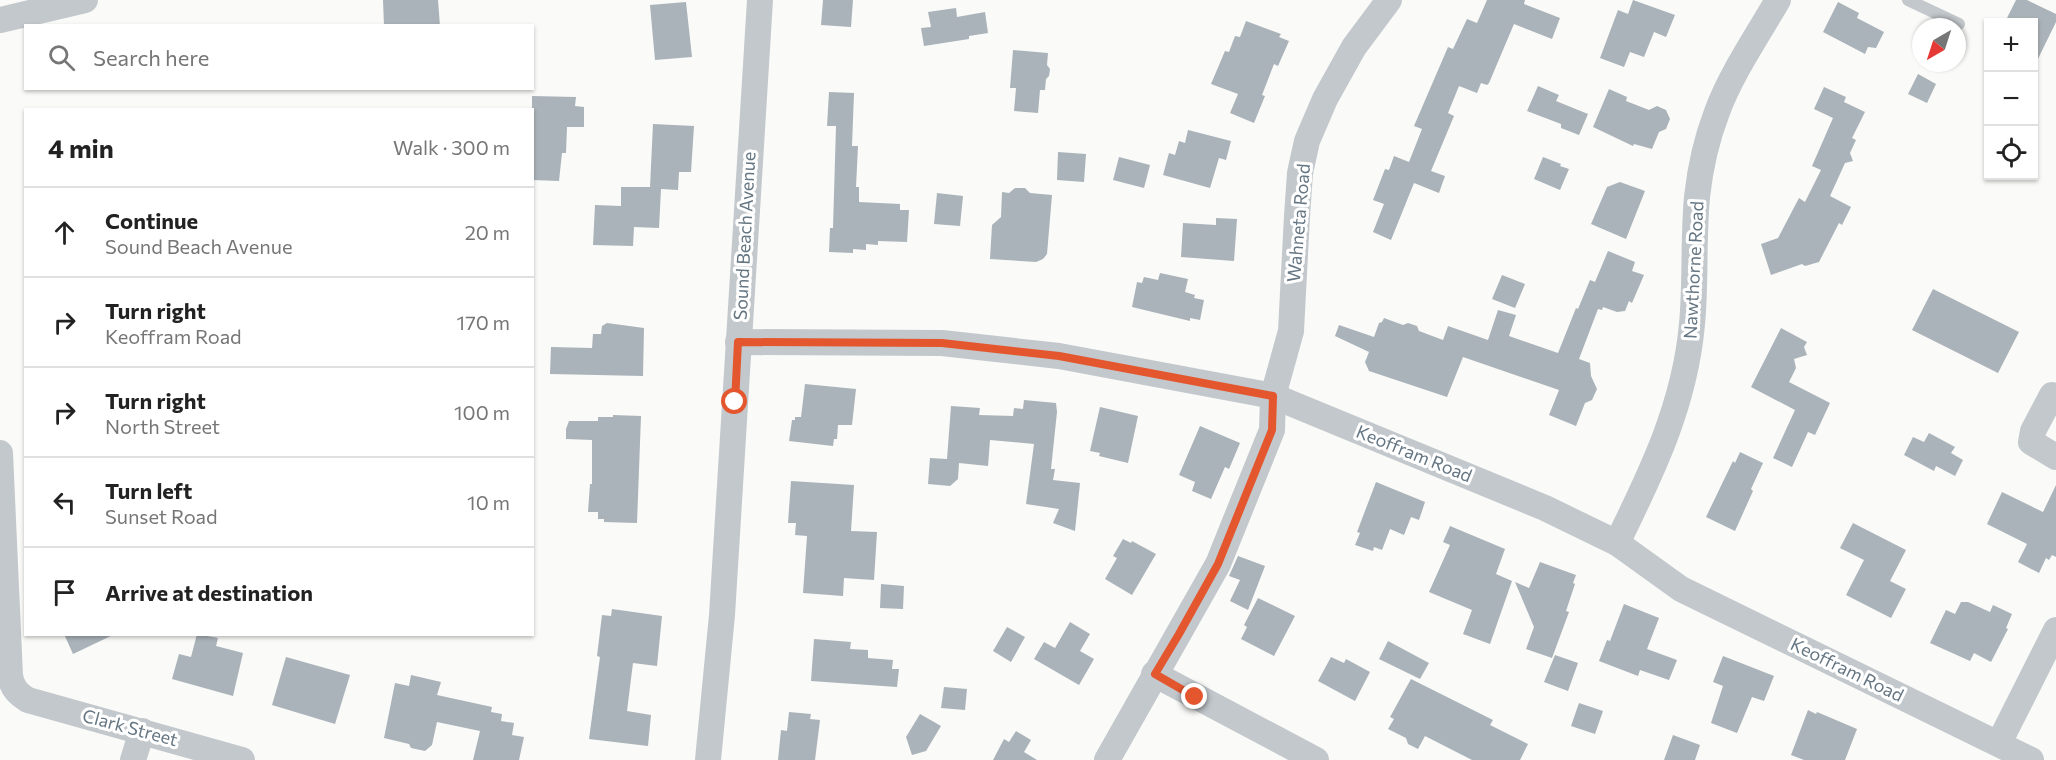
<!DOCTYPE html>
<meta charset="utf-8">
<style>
:root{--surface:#fff;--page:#f2f2f2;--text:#222;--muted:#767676;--line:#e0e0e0}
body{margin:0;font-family:Commissioner,sans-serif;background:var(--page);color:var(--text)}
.controls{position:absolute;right:18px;top:18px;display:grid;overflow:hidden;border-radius:0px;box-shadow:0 2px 4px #0004}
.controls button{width:54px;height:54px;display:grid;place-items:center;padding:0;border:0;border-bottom:2px solid var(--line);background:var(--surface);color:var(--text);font:30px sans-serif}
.compass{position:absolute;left:1912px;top:18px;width:54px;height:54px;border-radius:50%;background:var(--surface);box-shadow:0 2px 4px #0004;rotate:219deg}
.stop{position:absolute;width:18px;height:18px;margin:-14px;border:4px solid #e4572e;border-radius:50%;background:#fff}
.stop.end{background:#e4572e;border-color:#fff;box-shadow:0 2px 6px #0008}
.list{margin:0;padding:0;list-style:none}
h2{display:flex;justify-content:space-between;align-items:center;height:78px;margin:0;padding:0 24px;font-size:26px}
h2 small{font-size:20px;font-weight:400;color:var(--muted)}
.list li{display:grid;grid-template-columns:39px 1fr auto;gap:18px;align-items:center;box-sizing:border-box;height:90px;padding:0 24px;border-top:2px solid var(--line)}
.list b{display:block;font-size:22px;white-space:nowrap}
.list p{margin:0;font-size:20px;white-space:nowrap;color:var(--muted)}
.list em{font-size:20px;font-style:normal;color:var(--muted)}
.icon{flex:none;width:33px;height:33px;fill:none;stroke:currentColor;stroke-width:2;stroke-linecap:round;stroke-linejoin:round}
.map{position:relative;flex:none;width:2056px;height:760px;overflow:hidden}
.search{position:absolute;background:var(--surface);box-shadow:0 2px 4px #0004;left:24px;top:24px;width:510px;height:66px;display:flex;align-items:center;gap:15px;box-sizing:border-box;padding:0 21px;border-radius:0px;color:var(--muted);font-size:22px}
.panel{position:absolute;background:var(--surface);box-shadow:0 2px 4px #0004;left:24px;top:108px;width:510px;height:528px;border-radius:0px}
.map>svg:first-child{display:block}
.building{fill:#aab3b9}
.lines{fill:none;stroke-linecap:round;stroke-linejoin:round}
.lane{stroke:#c3c8cc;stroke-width:12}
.street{stroke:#c3c8cc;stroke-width:26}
.route{stroke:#e4572e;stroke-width:8}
.labels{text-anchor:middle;stroke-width:6;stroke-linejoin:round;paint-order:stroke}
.street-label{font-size:18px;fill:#657683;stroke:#fff}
</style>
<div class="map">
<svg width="2056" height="760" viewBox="0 0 2056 760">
<rect width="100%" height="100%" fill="#fafaf8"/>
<g class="building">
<polygon points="383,0 438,0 440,26 384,26"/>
<polygon points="823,0 853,0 851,27 821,25"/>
<polygon points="1487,0 1525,0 1524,4 1560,18 1552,39 1514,24 1489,83 1487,85 1481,83 1477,93 1459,86 1448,113 1454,116 1431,171 1445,176 1439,193 1414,183 1391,240 1373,232 1384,204 1373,200 1385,169 1389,170 1394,156 1409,162 1422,129 1414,126 1448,47 1453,49 1467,19 1477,23"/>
<polygon points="1633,0 1675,15 1666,37 1654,32 1644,57 1630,52 1624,67 1600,58 1618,10 1628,14"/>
<polygon points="2016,0 2027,0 2056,14 2056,22 2034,67 2034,22 2005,22"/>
<polygon points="686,2 692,57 655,60 650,5"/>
<polygon points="1838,2 1859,13 1857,18 1884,32 1876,48 1868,47 1865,54 1823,32"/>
<polygon points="956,8 957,17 985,12 988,33 969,36 969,39 924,46 921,28 931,27 928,12"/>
<polygon points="1246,21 1281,34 1279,37 1289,41 1278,66 1274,64 1262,95 1265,96 1254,123 1230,113 1238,94 1211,84 1225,51 1229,52 1235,36 1240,37"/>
<polygon points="1013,50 1048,53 1047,65 1050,69 1049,76 1046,79 1045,90 1040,90 1038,113 1014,111 1016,88 1010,88"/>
<polygon points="1918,74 1936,84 1927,103 1908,94"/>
<polygon points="1538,86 1559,95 1556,101 1588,114 1579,135 1561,128 1561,124 1527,111"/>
<polygon points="1824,87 1846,97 1844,102 1865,112 1852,138 1856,140 1850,153 1853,161 1845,163 1830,196 1851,207 1842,225 1839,223 1819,262 1805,266 1802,264 1771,275 1761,244 1778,238 1799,198 1805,202 1821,170 1812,166 1833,118 1814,109"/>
<polygon points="1609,89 1627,97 1626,101 1649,110 1657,106 1666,110 1670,119 1666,129 1659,132 1652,149 1634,144 1633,146 1593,127"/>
<polygon points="829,92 854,93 852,146 858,146 856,187 859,187 859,202 900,204 900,210 909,210 907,242 878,241 878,245 866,244 866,250 853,249 853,253 829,252 830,228 833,228 836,126 827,126"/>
<polygon points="532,96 576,97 575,106 584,107 584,127 567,127 566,153 562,153 559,181 532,180"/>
<polygon points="653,124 694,126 691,172 679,172 678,190 661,189 659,228 634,227 633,246 593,245 595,205 621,206 621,187 650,187"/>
<polygon points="1188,130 1231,141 1226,160 1219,158 1210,188 1163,175 1169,153 1175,155 1179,141 1185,143"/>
<polygon points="1058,152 1086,154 1084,182 1057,180"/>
<polygon points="1119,157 1150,165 1144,188 1113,180"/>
<polygon points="1543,157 1561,164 1560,166 1569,169 1560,190 1534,179"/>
<polygon points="1620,182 1645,191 1626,239 1591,224 1607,187"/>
<polygon points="1015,188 1025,188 1030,193 1052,195 1047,254 1043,259 1036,262 990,259 992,225 1001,217 1002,192 1009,193"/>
<polygon points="937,193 963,196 960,226 934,224"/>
<polygon points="1216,218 1237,219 1234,261 1181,257 1183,223 1216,225"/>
<polygon points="1608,251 1635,262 1632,271 1644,275 1632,303 1629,301 1625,311 1617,312 1603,307 1602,310 1598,309 1579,359 1590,363 1591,376 1597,389 1592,400 1585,403 1576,426 1549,415 1559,390 1463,357 1447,397 1369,371 1365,362 1369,352 1335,336 1339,325 1374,337 1379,323 1382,322 1384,318 1403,325 1408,323 1417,326 1419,331 1443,340 1448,326 1488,340 1498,310 1516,315 1509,336 1558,353 1576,308 1578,309 1590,280 1595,282"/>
<polygon points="1160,273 1188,279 1185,292 1195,295 1194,298 1204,300 1200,320 1190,318 1190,321 1132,307 1137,282 1142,283 1144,277 1158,280"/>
<polygon points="1502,275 1525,284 1515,308 1492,299"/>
<polygon points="1933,289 2019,332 1998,373 1912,330"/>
<polygon points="607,323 644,328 643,376 550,374 551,347 592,348 593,334 601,334 602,326"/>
<polygon points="1781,328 1807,342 1804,347 1807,355 1794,359 1796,368 1789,382 1830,403 1815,435 1808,432 1792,467 1773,458 1795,410 1751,387"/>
<polygon points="805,384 856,389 852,425 838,425 837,439 834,439 833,446 789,441 792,420 795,420 795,417 801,417"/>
<polygon points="1024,400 1056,403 1057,412 1051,469 1055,469 1053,480 1080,483 1075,531 1053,523 1059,509 1026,504 1034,444 990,440 988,466 959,463 958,479 950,486 928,484 930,458 947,459 951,406 980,408 979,415 1013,416 1014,408 1023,409"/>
<polygon points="1100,407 1138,416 1128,463 1099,456 1100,453 1090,451"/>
<polygon points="613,415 641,416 637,523 604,522 604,519 598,519 598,512 588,512 590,484 592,484 592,440 566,439 566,429 569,421 598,421 598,417 613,417"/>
<polygon points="1200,426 1240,443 1229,469 1225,467 1211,499 1192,491 1195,482 1179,475"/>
<polygon points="1929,433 1955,447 1951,453 1963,460 1955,476 1936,466 1934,471 1904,455 1913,437 1924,442"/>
<polygon points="1740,452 1763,463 1751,489 1753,491 1735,531 1706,517 1733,461 1735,463"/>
<polygon points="791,481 854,485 851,531 877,532 874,580 844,578 843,596 803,593 807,536 795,535 796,523 788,523"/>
<polygon points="1376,482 1425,502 1419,520 1411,517 1404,535 1390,529 1382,550 1374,547 1373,551 1355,545 1360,533 1357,532"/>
<polygon points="2056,485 2056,557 2052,555 2049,560 2046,558 2039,573 2018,562 2027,544 1987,524 2002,492 2043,512"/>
<polygon points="1853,523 1906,550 1890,581 1906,589 1891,618 1846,595 1864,560 1840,548"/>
<polygon points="1450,526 1505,549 1496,574 1512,581 1490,644 1463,634 1472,610 1429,592 1450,545 1443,542"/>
<polygon points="1123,539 1131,543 1132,541 1156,554 1132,595 1105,579 1117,558 1113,556"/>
<polygon points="1238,556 1265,566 1248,610 1230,601 1240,580 1229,576"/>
<polygon points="1540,562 1576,575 1573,583 1575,584 1566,611 1569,612 1552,658 1526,649 1534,627 1515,582 1529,588"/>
<polygon points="881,584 904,586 903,609 880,608"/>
<polygon points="1258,598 1295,616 1274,656 1241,639 1247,627 1244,625"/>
<polygon points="1961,602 1968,602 1990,612 1993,605 2012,614 2006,628 2008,629 1991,662 1974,653 1970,661 1930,643 1946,610 1955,614"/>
<polygon points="1624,604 1659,618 1647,649 1677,660 1669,680 1640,670 1638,676 1599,661 1607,640 1610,641"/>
<polygon points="612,609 662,616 657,666 633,663 627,711 651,715 648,746 589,739 600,657 597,656 602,615 611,616"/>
<polygon points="1070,622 1090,634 1080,651 1094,659 1079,685 1034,659 1044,642 1055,648"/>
<polygon points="1007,627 1025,637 1011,662 993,651"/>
<polygon points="64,634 115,634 73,654"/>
<polygon points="197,634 218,638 216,646 243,653 233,696 172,679 179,654 191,657"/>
<polygon points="814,639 851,642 850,649 868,650 868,658 893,660 892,669 899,669 897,687 811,681"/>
<polygon points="1388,641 1429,663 1420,679 1379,659"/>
<polygon points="1555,655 1578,663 1568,691 1544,682"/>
<polygon points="1723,656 1774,676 1764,701 1752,697 1737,733 1711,723 1723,686 1713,682"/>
<polygon points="286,657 350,675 335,724 272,705"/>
<polygon points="1331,657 1344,663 1346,659 1370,672 1355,701 1318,681"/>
<polygon points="411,675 441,682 437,695 492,707 491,712 502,714 501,721 514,723 512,735 524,737 519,760 473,760 480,731 437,722 432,745 425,751 411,748 409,744 384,738 395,683 409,686"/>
<polygon points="1411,679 1493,720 1490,725 1528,744 1520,760 1472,760 1425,736 1418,749 1408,744 1406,738 1388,729 1394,719 1390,717"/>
<polygon points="944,687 967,689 965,710 941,708"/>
<polygon points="1579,703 1603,711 1595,734 1571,726"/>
<polygon points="1808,710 1816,714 1817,712 1857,729 1845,760 1804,760 1791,755"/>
<polygon points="789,712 811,714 810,719 820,720 815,760 778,760 781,730 787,731"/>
<polygon points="920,714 941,726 926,751 912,755 906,737"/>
<polygon points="1016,731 1031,740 1024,752 1037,760 993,760 1004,739 1009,742"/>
<polygon points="1673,735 1700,745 1695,760 1664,760"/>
</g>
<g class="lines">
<polyline class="lane" points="1908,0 1959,24"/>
<g class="street">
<polyline points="0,20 85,0"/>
<polyline points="738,342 942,343 1059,356 1273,396 1545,508 1617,543 1681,589 2031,760"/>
<polyline points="2052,395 2033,431 2031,442 2056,457"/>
<path d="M0,453L10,676C12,688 18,694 28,700L242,760"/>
<path d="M1617,543C1652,472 1685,404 1692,324C1696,282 1693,239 1697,197C1700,169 1707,138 1717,112C1731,74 1757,36 1778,0"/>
<polyline points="1154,674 1316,760"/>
<polyline points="1999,743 2056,630"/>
<polyline points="133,760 142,731"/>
<polyline points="708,760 722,615 760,0"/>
<polyline points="1107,760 1218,564 1272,430 1273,396 1291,331 1297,216 1300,173 1307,141 1325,99 1354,47 1389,0"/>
</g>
</g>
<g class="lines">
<polyline class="route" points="735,402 738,342 942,343 1059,356 1273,396 1272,430 1218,564 1179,634 1155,674 1195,697"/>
</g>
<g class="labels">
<g class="street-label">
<text transform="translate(1299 223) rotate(-85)" y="6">Wahneta Road</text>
<text transform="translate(745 236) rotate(-87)" y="6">Sound Beach Avenue</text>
<text transform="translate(1694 270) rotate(-87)" y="6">Nawthorne Road</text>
<text transform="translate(1414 454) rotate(22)" y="6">Keoffram Road</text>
<text transform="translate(1847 670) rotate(26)" y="6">Keoffram Road</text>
<text transform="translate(130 728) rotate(15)" y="6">Clark Street</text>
</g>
</g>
</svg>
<div class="controls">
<button>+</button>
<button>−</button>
<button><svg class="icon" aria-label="locate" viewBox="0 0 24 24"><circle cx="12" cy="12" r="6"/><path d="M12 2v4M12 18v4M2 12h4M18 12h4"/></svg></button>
</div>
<svg class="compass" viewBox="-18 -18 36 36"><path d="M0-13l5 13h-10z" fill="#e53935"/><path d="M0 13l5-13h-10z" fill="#767676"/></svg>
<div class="stop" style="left:735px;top:402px"></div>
<div class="stop end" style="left:1195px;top:697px"></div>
<div class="search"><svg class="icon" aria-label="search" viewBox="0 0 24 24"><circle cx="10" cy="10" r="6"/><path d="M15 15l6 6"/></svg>Search here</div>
<section class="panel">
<h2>4 min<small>Walk · 300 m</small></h2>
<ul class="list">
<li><svg class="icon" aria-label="ahead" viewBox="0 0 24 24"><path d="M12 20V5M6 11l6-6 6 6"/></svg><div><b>Continue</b><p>Sound Beach Avenue</p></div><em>20 m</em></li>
<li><svg class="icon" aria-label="right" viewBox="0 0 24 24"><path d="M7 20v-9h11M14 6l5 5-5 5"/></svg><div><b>Turn right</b><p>Keoffram Road</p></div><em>170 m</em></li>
<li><svg class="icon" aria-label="right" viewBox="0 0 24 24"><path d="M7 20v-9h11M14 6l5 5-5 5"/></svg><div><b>Turn right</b><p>North Street</p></div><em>100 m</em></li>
<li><svg class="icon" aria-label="left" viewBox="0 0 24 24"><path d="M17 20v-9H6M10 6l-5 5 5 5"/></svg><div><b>Turn left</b><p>Sunset Road</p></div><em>10 m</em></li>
<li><svg class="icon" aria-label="arrive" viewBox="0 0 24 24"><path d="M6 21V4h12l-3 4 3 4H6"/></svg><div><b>Arrive at destination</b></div></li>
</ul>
</section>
</div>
